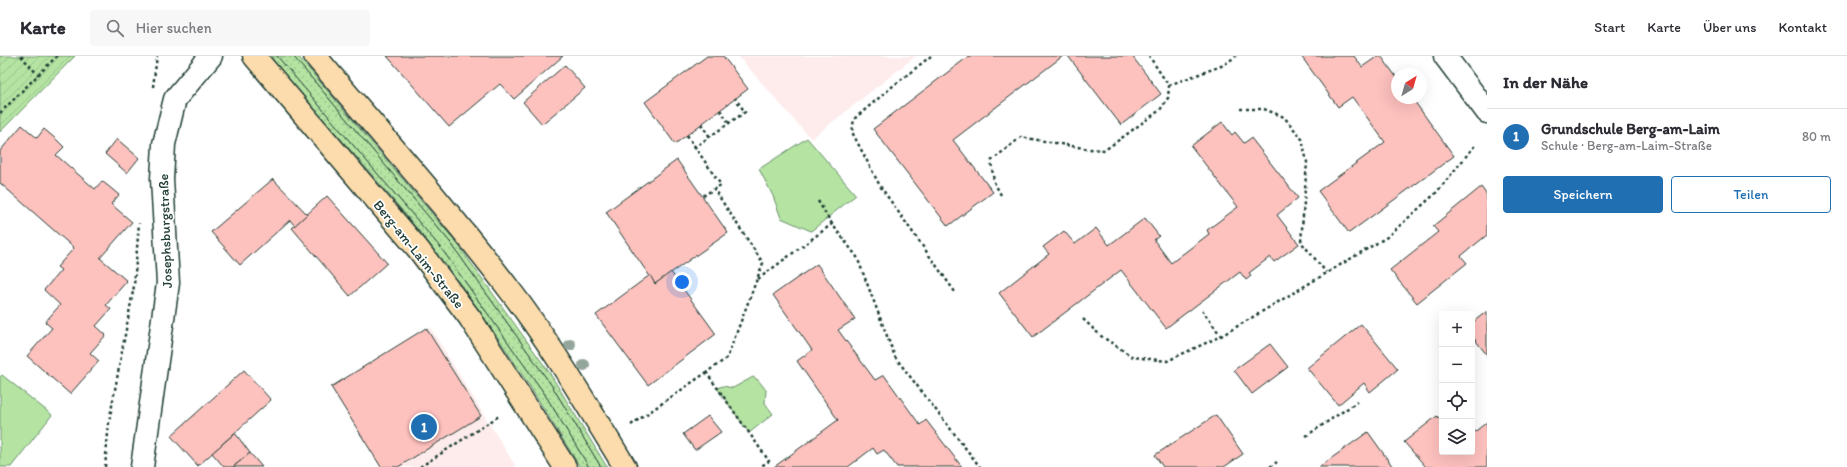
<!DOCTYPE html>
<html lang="de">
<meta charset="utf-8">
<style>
:root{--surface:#fff;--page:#f7f7f7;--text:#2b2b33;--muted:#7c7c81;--line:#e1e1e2;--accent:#1f6fb2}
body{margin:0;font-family:Itim,sans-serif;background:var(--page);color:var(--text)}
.controls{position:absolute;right:12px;bottom:12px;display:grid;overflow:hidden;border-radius:4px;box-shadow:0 4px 16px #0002}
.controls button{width:36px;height:36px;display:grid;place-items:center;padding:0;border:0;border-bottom:1px solid var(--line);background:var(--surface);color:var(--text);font:20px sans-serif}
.compass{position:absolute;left:1391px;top:12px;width:36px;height:36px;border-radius:50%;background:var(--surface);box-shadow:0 4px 16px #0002;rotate:37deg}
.you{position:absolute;left:682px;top:226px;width:14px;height:14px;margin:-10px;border:3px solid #fff;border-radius:50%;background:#1a73e8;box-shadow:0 0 0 6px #1a73e833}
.badge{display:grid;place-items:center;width:26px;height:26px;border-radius:50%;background:var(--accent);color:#fff;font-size:13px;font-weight:700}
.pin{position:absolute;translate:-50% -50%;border:2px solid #fff;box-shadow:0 1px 4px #0006}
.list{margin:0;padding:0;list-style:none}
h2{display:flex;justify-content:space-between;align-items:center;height:52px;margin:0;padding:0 16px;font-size:17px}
h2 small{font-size:13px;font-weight:400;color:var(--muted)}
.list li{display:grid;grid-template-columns:26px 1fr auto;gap:12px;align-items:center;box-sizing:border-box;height:56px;padding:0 16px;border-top:1px solid var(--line)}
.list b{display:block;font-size:15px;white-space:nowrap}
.list p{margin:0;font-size:13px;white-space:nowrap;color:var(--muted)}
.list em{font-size:13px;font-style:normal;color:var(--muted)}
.actions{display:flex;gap:8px;padding:12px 16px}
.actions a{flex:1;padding:9px 0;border:1px solid var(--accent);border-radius:4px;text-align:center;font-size:14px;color:var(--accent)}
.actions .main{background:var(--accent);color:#fff}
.icon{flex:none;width:22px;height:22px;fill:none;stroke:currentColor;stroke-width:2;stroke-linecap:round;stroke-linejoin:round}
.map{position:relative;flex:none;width:1487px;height:411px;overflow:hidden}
header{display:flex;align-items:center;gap:24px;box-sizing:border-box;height:56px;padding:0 20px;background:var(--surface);border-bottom:1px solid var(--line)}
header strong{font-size:19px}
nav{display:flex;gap:22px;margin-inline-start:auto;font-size:14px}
.search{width:280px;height:36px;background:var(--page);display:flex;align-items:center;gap:10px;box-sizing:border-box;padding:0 14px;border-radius:4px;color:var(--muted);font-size:15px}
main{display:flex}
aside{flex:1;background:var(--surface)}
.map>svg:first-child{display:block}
.built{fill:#feecec}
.grass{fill:url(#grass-dots);stroke:#6a906b}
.park{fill:#b4e3a2;stroke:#6a906b}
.garden{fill:url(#garden-furrows);stroke:#6a906b}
.building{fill:#fdc1be;stroke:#1f3d34}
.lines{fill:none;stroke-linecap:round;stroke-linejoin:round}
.street-casing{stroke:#1f3d34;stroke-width:25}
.primary-casing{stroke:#1f3d34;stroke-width:25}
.path{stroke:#1f3d34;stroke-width:2.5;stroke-dasharray:3 3;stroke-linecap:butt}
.street{stroke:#fff;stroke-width:22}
.primary{stroke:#fcdcac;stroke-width:22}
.tram{stroke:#1f3d34;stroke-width:1}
.tree{fill:#94a69b}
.labels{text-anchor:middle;stroke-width:3.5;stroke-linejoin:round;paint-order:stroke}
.street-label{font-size:14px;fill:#1f3d34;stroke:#fff}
</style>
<header>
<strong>Karte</strong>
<div class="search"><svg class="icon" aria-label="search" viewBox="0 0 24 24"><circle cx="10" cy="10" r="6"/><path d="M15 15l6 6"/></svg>Hier suchen</div>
<nav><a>Start</a><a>Karte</a><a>Über uns</a><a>Kontakt</a></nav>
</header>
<main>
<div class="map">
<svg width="1487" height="411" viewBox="0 0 1487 411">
<defs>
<pattern id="grass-dots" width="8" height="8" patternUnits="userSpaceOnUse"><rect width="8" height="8" fill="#b4e3a2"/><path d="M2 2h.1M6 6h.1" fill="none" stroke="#9ac48c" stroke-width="1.8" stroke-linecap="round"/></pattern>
<pattern id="garden-furrows" width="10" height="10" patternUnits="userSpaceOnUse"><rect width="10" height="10" fill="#b4e3a2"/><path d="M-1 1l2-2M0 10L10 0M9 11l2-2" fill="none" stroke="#9ac48c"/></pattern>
</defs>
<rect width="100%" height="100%" fill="#fff"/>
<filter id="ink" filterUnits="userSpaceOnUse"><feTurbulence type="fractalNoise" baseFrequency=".025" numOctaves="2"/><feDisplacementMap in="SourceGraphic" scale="8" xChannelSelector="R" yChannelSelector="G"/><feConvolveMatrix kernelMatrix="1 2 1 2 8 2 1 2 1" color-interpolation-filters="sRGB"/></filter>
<g filter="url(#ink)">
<g class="built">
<polygon points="738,0 916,0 811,83"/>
<polygon points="430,271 516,411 381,411 331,331"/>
</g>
<path class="grass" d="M268,0H298L456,186L549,316L607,411H580C541,348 502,284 457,224C399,146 332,74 268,0Z"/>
<g class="park">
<polygon points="807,82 856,139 811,175 781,162 773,140 759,113"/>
<polygon points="2,319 52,359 11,411 0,411 0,321"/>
<polygon points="753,321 758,324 766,334 765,347 773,358 749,377 717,332 723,330 733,332"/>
</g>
<polygon class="garden" points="0,0 75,0 0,76"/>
<g class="building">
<polygon points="387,0 563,0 514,43 500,28 449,71"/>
<polygon points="707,0 723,0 748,33 675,88 645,46"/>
<polygon points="969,0 1063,0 953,84 993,136 948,170 873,73"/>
<polygon points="1068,0 1132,0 1161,38 1121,69"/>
<polygon points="1301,0 1354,0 1362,11 1378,0 1381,0 1397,22 1397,42 1412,42 1454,100 1349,177 1318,135 1385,86 1352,41 1338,51"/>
<polygon points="565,9 585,32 542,68 523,46"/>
<polygon points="1222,66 1232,79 1235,76 1244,87 1251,82 1298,142 1277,159 1299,188 1274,206 1270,201 1249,217 1251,220 1246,224 1240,216 1166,272 1121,214 1033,281 999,237 1049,198 1043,191 1064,175 1075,188 1096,172 1109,189 1145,162 1159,180 1154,184 1171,207 1209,178 1207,174 1238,151 1191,90"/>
<polygon points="22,69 37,82 44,73 57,84 64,91 56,99 95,133 102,125 113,134 119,139 111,148 132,166 100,202 127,225 106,249 111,253 96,270 106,279 90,297 99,305 70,338 27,300 52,272 45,266 60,249 44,234 61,214 57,211 74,192 0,127 0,95"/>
<polygon points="117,83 139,102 127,117 105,98"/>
<polygon points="677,104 728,177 655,228 606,156"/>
<polygon points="273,123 307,158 295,170 290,164 240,209 211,176"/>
<polygon points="1481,131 1487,139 1487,179 1461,200 1467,207 1417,247 1390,214 1438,176 1433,170"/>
<polygon points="327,140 387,207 350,240 292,172"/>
<polygon points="817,208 855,263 838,274 875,324 884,319 920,369 926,364 962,411 897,411 884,394 877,398 873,392 848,411 774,411 838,364 797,305 812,294 773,239"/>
<polygon points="671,216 716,278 648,329 596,259 650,219 655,228"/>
<polygon points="1487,255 1487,299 1472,280 1472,267"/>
<polygon points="1361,268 1398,313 1370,336 1364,327 1338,349 1307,312"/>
<polygon points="426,272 481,360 398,411 381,411 331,331"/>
<polygon points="1270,288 1288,311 1252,338 1234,314"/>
<polygon points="244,314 271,344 198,410 171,380"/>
<polygon points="1216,359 1243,398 1224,411 1163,411 1155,399"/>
<polygon points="708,360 721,376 695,394 683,378"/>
<polygon points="1437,360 1442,366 1442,396 1472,396 1472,378 1487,366 1487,411 1426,411 1404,386"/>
<polygon points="1368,376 1393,411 1319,411"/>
<polygon points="235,377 250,397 233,411 224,411 212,397"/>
<polygon points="250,397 262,411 233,411"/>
</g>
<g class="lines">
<g class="street-casing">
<g id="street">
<polyline points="1445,0 1487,56"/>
<polyline points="142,411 168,227 162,123 164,88 175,43 211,0"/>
</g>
</g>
<g class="primary-casing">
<g id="primary">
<polyline points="254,0 418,193 470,262 565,411"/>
<path d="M315,0C380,77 448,153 509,233C552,289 588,351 625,411"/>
</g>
</g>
<g class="path">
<polyline points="21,0 38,19"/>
<polyline points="931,0 893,30 854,63 852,76 880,130 955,236"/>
<polyline points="1169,29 1224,9 1236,0"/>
<polyline points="153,31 157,0"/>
<polyline points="1240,53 1264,53 1284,61 1302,83 1307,106 1301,186 1326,216"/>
<polyline points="720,54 729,67"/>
<polyline points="0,57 57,0"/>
<polyline points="701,68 710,81"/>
<polyline points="687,79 695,91"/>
<polyline points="1001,139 994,126 991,105 1021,81 1089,93 1105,94 1160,54 1168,42 1169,30 1149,0"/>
<polyline points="703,140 714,133"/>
<polyline points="818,145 832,168"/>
<polyline points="758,223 832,168 857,201 895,301 980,411"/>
<polyline points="1202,254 1221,280"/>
<polyline points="1083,263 1101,280 1133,301 1167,305 1221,280 1387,181 1436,137 1476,88"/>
<polyline points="706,316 769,405 760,411"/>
<polyline points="631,369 727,302 763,207 714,133 721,129 695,91 745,56 735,42"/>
<polyline points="1306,380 1357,346"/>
<polyline points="105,411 109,366 134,230 139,167"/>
<polyline points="420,411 499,360"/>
<polyline points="1270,411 1277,406"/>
</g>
<use href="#street" class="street"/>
<use href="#primary" class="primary"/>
<g class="tram">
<polyline points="277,0 441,192 544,337 589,411"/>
<polyline points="293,0 450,186 552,330 601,411"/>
</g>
</g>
<g class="tree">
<circle cx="570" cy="289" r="6"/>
<circle cx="584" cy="309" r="6"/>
</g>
</g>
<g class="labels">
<g class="street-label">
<text transform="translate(165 175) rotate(-92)" y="5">Josephsburgstraße</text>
<text transform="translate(419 198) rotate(51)" y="5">Berg-am-Laim-Straße</text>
</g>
</g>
</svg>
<div class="controls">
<button>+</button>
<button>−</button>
<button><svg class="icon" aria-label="locate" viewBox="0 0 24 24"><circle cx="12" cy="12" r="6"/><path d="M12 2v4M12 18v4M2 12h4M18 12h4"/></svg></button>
<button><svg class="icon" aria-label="layers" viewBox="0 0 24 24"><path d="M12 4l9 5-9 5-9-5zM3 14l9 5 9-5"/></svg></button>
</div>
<svg class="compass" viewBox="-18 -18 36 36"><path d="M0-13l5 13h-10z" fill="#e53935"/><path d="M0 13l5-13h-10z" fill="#7c7c81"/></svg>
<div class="you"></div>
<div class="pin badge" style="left:424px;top:371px">1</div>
</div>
<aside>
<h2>In der Nähe<small></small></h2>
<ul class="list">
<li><span class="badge">1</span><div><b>Grundschule Berg-am-Laim</b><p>Schule · Berg-am-Laim-Straße</p></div><em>80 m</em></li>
</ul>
<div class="actions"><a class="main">Speichern</a><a>Teilen</a></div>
</aside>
</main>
